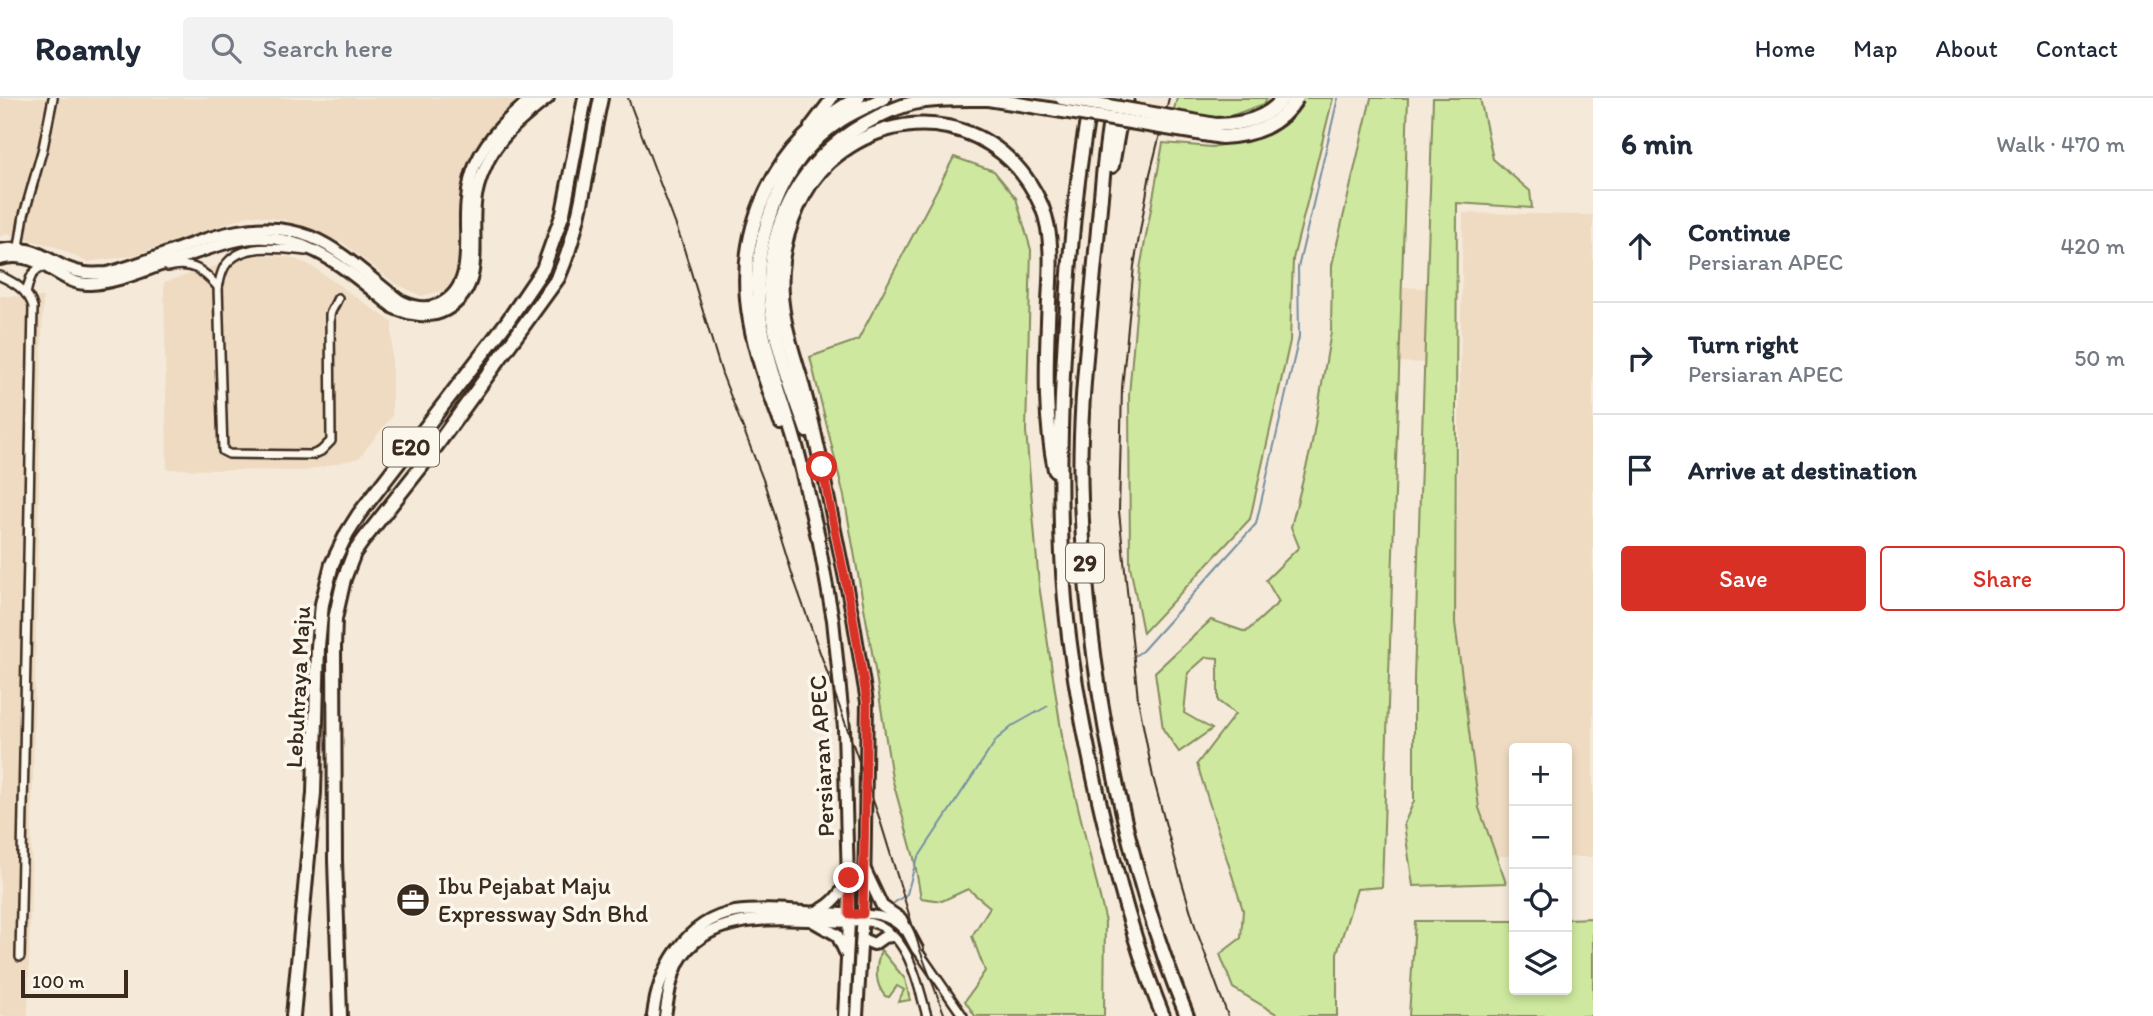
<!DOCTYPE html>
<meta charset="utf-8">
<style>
:root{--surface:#fff;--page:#f2f2f3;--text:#1f2937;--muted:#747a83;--line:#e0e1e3;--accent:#d93025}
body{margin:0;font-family:Itim,sans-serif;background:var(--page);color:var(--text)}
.controls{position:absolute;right:21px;bottom:21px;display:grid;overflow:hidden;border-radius:7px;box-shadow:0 4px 10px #0003}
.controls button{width:63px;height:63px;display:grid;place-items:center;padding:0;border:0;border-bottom:2px solid var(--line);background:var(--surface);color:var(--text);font:35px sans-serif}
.scale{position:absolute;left:21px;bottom:18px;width:107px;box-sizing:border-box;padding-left:7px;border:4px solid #3b2a1e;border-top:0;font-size:19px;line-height:24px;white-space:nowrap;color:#3b2a1e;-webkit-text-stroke:5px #fbf7ec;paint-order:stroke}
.stop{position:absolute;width:21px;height:21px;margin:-16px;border:5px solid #d93025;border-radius:50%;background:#fff}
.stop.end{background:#d93025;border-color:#fff;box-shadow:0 2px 7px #0008}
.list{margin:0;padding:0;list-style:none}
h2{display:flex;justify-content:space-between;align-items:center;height:91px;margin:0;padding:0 28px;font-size:30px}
h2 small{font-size:23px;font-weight:400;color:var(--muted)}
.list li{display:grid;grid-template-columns:46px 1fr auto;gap:21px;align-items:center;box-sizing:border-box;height:112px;padding:0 28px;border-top:2px solid var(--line)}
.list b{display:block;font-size:26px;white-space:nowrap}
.list p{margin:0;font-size:23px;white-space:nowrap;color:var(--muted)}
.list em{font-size:23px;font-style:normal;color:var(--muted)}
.actions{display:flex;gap:14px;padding:21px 28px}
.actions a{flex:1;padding:16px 0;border:2px solid var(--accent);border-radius:7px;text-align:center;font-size:24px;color:var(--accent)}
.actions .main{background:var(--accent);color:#fff}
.icon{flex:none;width:38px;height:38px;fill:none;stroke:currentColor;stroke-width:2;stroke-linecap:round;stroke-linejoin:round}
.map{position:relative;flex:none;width:1593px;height:918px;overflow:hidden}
header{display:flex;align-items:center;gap:42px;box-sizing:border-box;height:98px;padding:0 35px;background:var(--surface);border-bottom:2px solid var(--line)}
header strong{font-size:33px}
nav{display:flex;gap:38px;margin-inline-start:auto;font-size:24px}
.search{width:490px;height:63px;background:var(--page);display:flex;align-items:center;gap:18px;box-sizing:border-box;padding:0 24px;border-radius:7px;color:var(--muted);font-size:26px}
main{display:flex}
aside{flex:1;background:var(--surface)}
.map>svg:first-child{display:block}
.built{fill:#eedbc2}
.green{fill:#cee99f;stroke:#848a5e;stroke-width:2}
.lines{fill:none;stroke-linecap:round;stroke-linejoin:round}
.stream{stroke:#758ea1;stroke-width:2}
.street-casing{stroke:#3b2a1e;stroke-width:12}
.secondary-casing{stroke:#3b2a1e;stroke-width:16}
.primary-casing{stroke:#3b2a1e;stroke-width:16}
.highway-casing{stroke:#3b2a1e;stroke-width:18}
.street{stroke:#fbf7ec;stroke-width:7}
.secondary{stroke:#fbf7ec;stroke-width:10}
.primary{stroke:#fbf7ec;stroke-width:10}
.highway{stroke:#fbf7ec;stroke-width:12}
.rail{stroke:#3b2a1e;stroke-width:2}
.highway-bridge-casing{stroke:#3b2a1e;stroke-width:18;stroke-linecap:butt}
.highway-bridge{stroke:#fbf7ec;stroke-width:12}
.route{stroke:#d93025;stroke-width:9}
.labels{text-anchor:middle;stroke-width:7;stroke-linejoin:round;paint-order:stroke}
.shield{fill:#fbf7ec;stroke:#75685c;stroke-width:2}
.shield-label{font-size:23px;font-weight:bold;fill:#3b2a1e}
.street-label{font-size:24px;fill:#3b2a1e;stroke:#fbf7ec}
.poi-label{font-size:24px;fill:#3b2a1e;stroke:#fbf7ec;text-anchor:start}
</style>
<header>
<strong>Roamly</strong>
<div class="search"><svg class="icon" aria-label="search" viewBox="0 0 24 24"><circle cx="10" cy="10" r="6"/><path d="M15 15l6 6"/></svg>Search here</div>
<nav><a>Home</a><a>Map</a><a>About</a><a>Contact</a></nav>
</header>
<main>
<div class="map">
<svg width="1593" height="918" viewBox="0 0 1593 918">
<rect width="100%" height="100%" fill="#f5ead9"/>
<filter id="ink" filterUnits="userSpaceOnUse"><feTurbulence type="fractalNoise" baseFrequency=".0143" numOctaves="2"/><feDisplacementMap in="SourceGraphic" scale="14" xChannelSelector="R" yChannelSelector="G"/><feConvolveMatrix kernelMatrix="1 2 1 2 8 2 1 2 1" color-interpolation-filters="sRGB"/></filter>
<g filter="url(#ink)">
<g class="built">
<polygon points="0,0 527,0 500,22 469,60 459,104 460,169 446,192 421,198 393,184 343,145 286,122 251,117 131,158 87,164 53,148 6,136 0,139"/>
<polygon points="1463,115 1593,117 1593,759 1567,759 1567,650 1514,650 1514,758 1451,758"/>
<polygon points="252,157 289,159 310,167 392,224 392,318 359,360 304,373 167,371 164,184"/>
<polygon points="1403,189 1429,190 1427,265 1393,264 1394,215 1402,214"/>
<polygon points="0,198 43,199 28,918 0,918"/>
</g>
<g class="green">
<polygon points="1177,0 1267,0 1264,6 1222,21 1173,15"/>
<polygon points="1303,0 1333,0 1293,161 1290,243 1250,421 1143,535 1130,468 1129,297 1140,171 1163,45 1212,49 1255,40 1290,22"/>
<polygon points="1371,0 1408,0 1382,789 1357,791 1337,855 1337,918 1280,918 1233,890 1220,856 1241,840 1243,812 1197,666 1235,616 1218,603 1218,560 1206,559 1188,575 1184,615 1212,631 1179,654 1163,631 1155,574 1211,522 1246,534 1279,504 1266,482 1299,449 1291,429 1311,350 1331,234 1332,167"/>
<polygon points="1433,0 1480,0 1493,61 1530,93 1532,110 1457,105 1455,525 1479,710 1506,785 1413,788 1404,726 1414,703 1414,581"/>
<polygon points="954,59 994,73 1016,100 1031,152 1026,333 1039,487 1064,651 1105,820 1104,918 975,918 965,903 985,873 972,838 990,809 968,791 942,803 921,800 914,760 892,680 875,571 844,398 810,259 858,242"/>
<polygon points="1593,820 1593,918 1409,918 1415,823 1514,823 1514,892 1567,892 1567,821"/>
<path d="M881,852L905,881L910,902L898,904L904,892L897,888L889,899L885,898C874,885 875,869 881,852Z"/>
</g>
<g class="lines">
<g class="stream">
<polyline points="1133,559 1142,553 1256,426 1299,239 1298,170 1338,0"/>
<polyline points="891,807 907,796 916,763 997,641 1014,627 1048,608"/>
</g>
<g class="street-casing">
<g id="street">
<polyline points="19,149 24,117 43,50 53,0"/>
<path d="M305,153C280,150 241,144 225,168C221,174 220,182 218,189L223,353L229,356L312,357L321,353L331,343L330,216L338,200"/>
<path d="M168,169C191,163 203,172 218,189"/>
<path d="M0,178C14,184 29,193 33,209L20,859"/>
<path d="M26,196C29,183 31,170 47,168"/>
<path d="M849,816C870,816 888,815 903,832"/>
<path d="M849,824C856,824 865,823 872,825C909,835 918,887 927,918"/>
<polyline points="916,850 963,918"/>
</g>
</g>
<g class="secondary-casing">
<g id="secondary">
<path d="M653,918C658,872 685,823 735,814C768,809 814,816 849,816"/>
<path d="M665,918C668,900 670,882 678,865C709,807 795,823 849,824"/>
</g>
</g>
<g class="primary-casing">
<g id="primary">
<polyline points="810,29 832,0"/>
<path d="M0,152C41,144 51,170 85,175C92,176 100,175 107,175C174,159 241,111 311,139C344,153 371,181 399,202C411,209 427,212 440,206C478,187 462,136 467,102C468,89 471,76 476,65C488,38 510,18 533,0"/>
<path d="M0,161C41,150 59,188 90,186C116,185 142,173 167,165C191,157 215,147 239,142C302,129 348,173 394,210C409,217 430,221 446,212C486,189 471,146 475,106C476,94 480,81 485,70C497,39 523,20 548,0"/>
<polyline points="822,369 853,520 867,604 864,797 857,918"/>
<polyline points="818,439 833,522 844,630 849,824 844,918"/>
<polyline points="865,772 882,808 901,821 917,851"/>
<path d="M811,816C831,809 839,799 848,781"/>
<polyline points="814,824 837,837 845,854"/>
<polyline points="862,841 874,846 884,839 892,838"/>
</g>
</g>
<g class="highway-casing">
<g id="highway">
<path d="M1114,0C1103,57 1100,116 1094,174C1087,249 1078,326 1081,401C1087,571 1122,761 1187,918"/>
<path d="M1090,7C1076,78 1070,150 1066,222C1060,315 1057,409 1065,502C1072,579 1089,662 1107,736C1122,798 1139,860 1163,918"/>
<polyline points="1112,68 1118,34 1127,0"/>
<path d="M781,325C769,292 756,258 750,223C733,131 775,43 858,0"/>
<path d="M807,333C793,292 771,238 770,194C768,123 803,61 864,26C882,16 898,8 918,4C941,0 965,1 988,1"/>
<path d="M822,369C816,340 809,311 801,282C789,243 776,204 782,163C787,128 803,88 829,64C900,0 1004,20 1042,109C1056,143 1049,188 1048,224C1046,273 1045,323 1055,372"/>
<path d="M818,439C810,406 803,373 794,341C782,300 766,259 760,218C750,145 778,63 841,22C855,13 870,7 884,0"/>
<polyline points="293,918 314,695 318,548 322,506 332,466 347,435 359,416 507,224 543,171 563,115 585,0"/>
<path d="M340,918L335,762L334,549L335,521L344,481L354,455L364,441L421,369L558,180C583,124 588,59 601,0"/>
</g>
</g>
<use href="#street" class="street"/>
<use href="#secondary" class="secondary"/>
<use href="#primary" class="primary"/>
<use href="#highway" class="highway"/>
<g class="rail">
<polyline points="628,0 681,141 722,276 764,384 794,482 879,719 921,855 945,918"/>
<polyline points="1169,0 1150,76 1134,168 1122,290 1119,413 1138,601 1153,679 1173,754 1196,831 1228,918"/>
</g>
<g class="highway-bridge-casing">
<g id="highway-bridge">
<path d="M1062,0L1216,27C1241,26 1267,22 1283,0"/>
<path d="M988,1L1222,39C1254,37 1280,28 1297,0"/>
</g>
</g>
<use href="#highway-bridge" class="highway-bridge"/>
</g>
</g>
<g class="lines" filter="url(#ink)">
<polyline class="route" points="822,369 853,520 867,604 863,816 849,816 849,780"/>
</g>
<defs>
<g id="office-disc" transform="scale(1.75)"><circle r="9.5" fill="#3b2a1e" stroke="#fbf7ec"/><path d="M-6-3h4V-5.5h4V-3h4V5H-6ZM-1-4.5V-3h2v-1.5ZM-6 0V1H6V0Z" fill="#fff"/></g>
</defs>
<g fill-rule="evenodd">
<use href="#office-disc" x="413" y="802"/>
</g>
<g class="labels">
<g class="shield">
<rect x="383" y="329.5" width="56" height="39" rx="5"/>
<rect x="1066" y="445.5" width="38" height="39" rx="5"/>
</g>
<g class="shield-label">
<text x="411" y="357">E20</text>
<text x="1085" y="473">29</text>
</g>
<g class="street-label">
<text transform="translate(298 589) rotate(-87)" y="8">Lebuhraya Maju</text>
<text transform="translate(822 658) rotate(-93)" y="8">Persiaran APEC</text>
</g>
<g class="poi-label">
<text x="438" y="796">Ibu Pejabat Maju<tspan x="438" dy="28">Expressway Sdn Bhd</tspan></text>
</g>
</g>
</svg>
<div class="controls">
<button>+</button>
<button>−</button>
<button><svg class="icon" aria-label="locate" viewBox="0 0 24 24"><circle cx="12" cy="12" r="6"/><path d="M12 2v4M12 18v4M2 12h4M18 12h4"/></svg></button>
<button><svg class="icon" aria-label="layers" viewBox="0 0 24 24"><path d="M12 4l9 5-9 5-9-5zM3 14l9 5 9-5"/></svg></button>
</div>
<div class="scale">100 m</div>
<div class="stop" style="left:822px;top:369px"></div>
<div class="stop end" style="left:849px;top:780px"></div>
</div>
<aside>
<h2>6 min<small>Walk · 470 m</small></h2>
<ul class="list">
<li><svg class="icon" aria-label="ahead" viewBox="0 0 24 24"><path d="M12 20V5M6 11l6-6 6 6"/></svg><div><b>Continue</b><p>Persiaran APEC</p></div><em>420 m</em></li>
<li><svg class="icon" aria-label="right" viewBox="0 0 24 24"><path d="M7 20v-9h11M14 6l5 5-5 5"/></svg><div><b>Turn right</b><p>Persiaran APEC</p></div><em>50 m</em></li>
<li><svg class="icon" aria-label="arrive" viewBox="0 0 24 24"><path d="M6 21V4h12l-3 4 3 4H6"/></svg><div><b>Arrive at destination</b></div></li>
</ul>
<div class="actions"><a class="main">Save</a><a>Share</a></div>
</aside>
</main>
